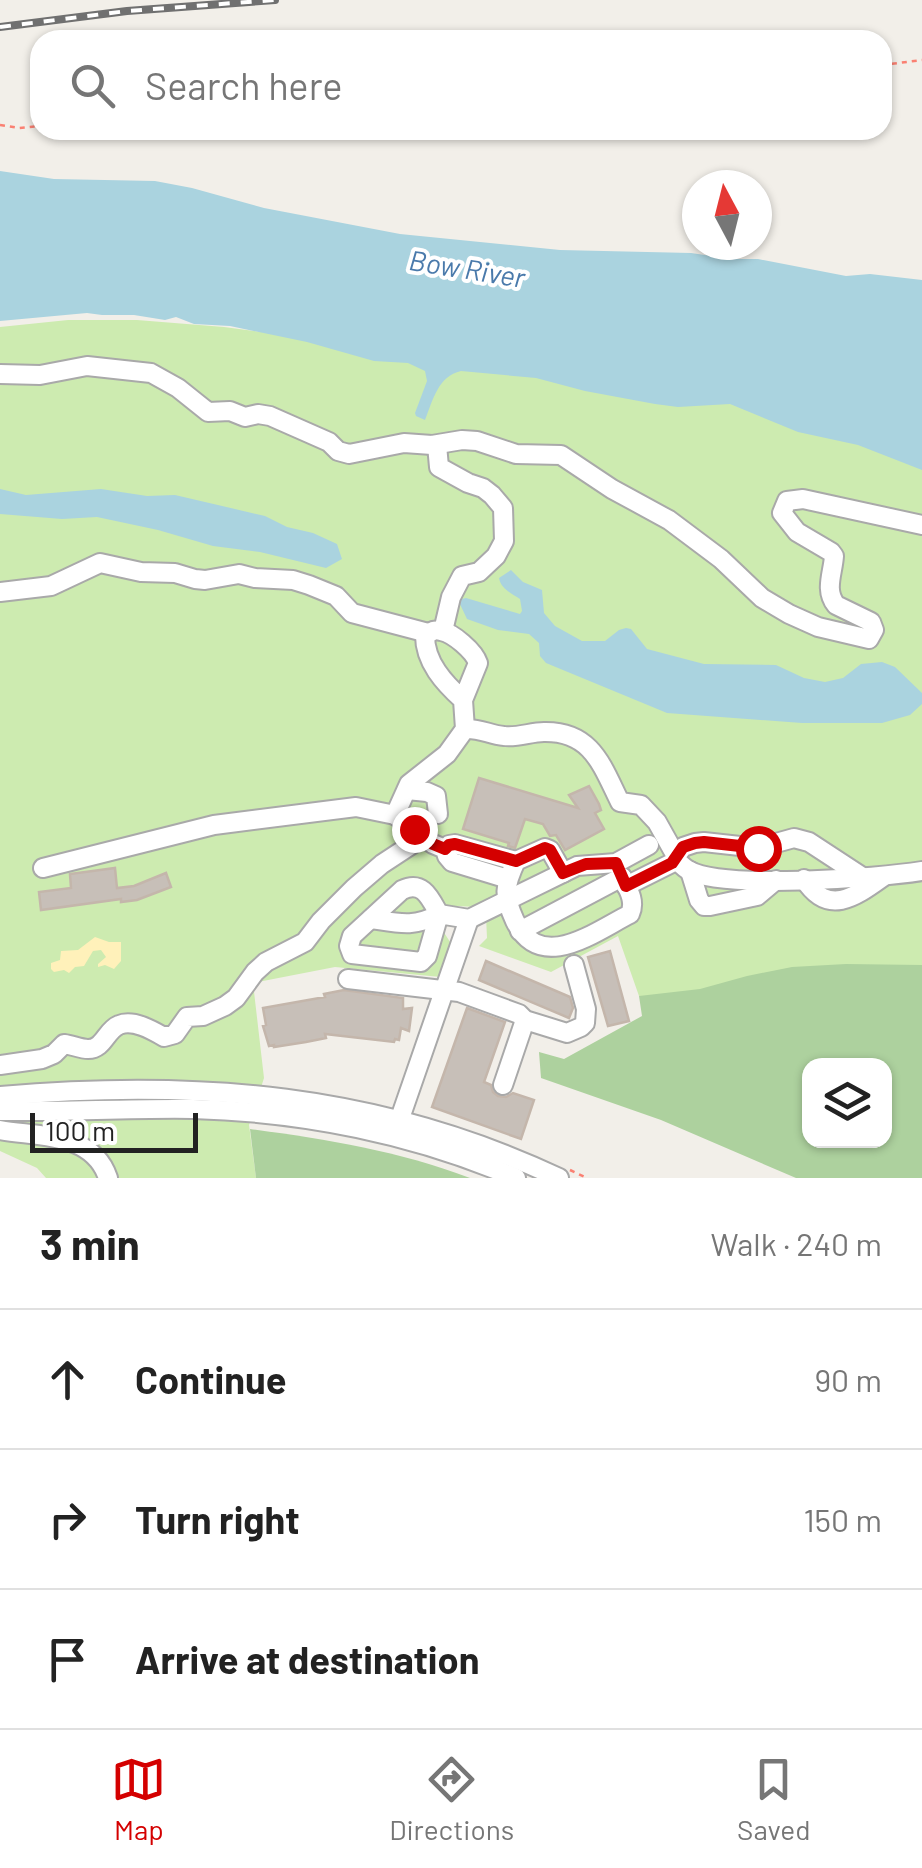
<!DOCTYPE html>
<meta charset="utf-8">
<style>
:root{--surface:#fff;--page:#f6f6f6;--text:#222;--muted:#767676;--line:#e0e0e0;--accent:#d40000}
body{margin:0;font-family:Barlow,sans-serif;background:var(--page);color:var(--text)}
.controls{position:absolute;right:30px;bottom:30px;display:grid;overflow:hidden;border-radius:20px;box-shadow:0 2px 8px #0004}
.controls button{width:90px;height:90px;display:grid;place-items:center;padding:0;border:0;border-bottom:2px solid var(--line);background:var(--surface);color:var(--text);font:50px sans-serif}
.compass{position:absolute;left:682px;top:170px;width:90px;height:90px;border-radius:50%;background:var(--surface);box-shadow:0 2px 8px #0004;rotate:353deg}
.scale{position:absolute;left:30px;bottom:25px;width:168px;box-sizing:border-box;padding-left:10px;border:5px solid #222;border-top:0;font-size:28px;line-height:35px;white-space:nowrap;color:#222;-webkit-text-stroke:8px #fff;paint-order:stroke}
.stop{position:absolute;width:30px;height:30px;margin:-22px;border:8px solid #d40000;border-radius:50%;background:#fff}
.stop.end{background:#d40000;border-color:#fff;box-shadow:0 2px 10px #0008}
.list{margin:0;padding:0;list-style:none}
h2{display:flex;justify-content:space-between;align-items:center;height:130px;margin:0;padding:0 40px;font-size:42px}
h2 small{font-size:32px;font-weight:400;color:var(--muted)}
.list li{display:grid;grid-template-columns:65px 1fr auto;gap:30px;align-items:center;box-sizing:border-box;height:140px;padding:0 40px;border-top:2px solid var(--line)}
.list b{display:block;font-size:38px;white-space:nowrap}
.list em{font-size:32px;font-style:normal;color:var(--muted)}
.icon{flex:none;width:55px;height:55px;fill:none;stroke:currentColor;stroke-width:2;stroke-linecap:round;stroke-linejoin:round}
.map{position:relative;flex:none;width:922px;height:1178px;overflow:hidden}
.search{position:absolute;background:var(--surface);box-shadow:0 2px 8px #0004;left:30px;right:30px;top:30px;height:110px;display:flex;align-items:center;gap:25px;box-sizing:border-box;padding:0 35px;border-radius:30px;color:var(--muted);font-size:38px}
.sheet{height:550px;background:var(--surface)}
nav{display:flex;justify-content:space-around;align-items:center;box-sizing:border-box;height:140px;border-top:2px solid var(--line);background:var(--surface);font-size:28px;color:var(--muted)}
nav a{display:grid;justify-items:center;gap:5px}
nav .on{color:var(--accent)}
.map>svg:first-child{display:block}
.grass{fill:#cdebb0}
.forest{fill:#add19e;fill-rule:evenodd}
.sand{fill:#fff1ba}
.water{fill:#aad3df}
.building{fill:#c7bfb8;stroke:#c4b6ab;stroke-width:2.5}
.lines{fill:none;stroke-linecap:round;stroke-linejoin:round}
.minor-casing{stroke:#a9a9a9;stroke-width:22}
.path{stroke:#fa8072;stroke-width:2.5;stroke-dasharray:5 5;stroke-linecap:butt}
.minor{stroke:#fff;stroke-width:18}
.rail-casing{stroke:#707070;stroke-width:8}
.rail{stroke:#fff;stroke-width:4;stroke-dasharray:11;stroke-linecap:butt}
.route{stroke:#d40000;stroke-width:12}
.labels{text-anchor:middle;stroke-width:8;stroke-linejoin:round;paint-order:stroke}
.water-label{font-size:28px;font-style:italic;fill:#4a7aab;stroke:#fff}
</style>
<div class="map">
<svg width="922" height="1178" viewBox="0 0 922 1178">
<rect width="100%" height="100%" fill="#f2efe9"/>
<path class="grass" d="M68,320H137L224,327L739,395L922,461V993L811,997L639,996L618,936L551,972L479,946L487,938L486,916L476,907L457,906C448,913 445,920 443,931L452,945L441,977L335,967L253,983L264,1078L249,1125L256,1178H46L37,1168L0,1151V327Z"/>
<g class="forest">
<path d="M846,964L922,965V1178H796L661,1120L541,1078L539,1052L564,1059L642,1016L639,996L700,989L747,976L792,967ZM810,1066H884V1140H810Z"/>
<path d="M250,1129C325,1139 399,1151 470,1178H256Z"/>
</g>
<polygon class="sand" points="95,937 109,942 121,942 121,961 114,969 105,965 98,967 98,964 106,957 101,950 93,951 84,966 75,967 69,973 64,970 54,972 51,969 51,963 60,960 61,951 78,950"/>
<g class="water">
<path d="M0,171L54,179L155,181L192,188L264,208L400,234L560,250L691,253L732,259H758L846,276L870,274L922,280V470L858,445L798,432L730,404L678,407L655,404L585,391L536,378L461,371C438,376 433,400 425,420L416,416L415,413L427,381L425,371L408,363L374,361L307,342L230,326L194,324L176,317L165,320L134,315H102L87,313L0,321Z"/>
<polygon points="0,489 26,495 101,489 147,496 175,495 265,516 287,527 313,533 337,544 342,559 326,568 260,552 213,546 158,530 97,517 62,519 0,514"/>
<path d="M511,570L523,582L542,590L544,613L555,626L582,641H605L619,630L626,628L631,629L647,649L704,664L776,665L804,678L825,682L843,678L861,664L882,662L895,667L922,693V704L910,715L882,723H802L667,713L546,663L540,656L539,643L529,634L498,630L467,619L458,600L466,598L520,614L522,611L520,599C511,593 501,589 499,578Z"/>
</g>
<g class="building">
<polygon points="479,778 578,808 569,795 589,786 599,804 601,810 595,813 604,829 565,850 556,835 550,836 543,824 525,819 515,848 508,846 509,843 463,829"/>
<polygon points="115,868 117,888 134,886 166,873 171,887 137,900 121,902 121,899 41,910 39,892 71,888 70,874"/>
<polygon points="610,951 629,1021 608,1026 588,957"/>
<polygon points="486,961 570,997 573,1008 569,1018 479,980"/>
<polygon points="344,990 403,998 403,1009 412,1008 409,1031 401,1028 399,1040 395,1039 394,1042 325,1034 326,1038 306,1042 274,1047 274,1045 269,1046 263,1026 266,1025 263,1008 325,997 324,994"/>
<polygon points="467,1008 505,1022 484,1082 491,1085 493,1092 498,1096 506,1097 513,1093 534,1100 521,1139 432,1107"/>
</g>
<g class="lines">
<g class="minor-casing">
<g id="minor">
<path d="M0,374L40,375L87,366L151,373L178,388L208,412L230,411L245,417L258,414L270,416L329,442L338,451L349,454L404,443L432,445L462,440L477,441L516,454L561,455L612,489L669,520L721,559L762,598L789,614L818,627L869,639L874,630L871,622L836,605C824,590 833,573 834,556L831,552L797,532L782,513L787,501L803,499L922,525"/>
<polyline points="437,445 439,467 468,483 483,488 492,495 503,508 504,541 496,556 479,572 462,576 451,597 443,631"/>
<polyline points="0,592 51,586 100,563 141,572 175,573 195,579 205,580 239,574 255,578 293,580 309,585 336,596 352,613 428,633"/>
<path d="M465,729C480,728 490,735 504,736C517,738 531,732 544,732C592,731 602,766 620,802L641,805L657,822L676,856V860L672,863L626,886"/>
<polyline points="407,790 427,792 436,796 438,814"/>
<path d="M395,815L409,784L447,754L465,729L463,700L478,663C474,651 453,633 441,631C433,629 431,632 425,636C425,662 444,683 463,700"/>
<polyline points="445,849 449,845 455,844 516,861"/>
<polyline points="676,856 683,847 695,843 704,842 758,848 794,838 809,842 864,878"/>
<path d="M676,860C680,863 683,867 688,870C723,890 878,878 922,871"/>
<polyline points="43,868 214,825 356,807 395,815 433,844 445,849 447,856 452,862 508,879"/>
<polyline points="690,871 699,900 704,906 710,906 757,896 776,880"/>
<path d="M563,873L550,850L545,848L516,861C504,887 503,895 515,921C541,974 594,932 630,914C636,901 628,889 622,877"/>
<path d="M804,879C828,917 855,897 883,877"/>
<path d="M439,914L427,956L421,962L352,954L349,946L352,936L402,890C423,880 430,898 439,914L469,919L577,866L616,863L649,845"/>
<path d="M371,919C398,923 414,928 439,914"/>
<polyline points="520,931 622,877"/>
<polyline points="348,979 459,992 519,1014 525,1020 567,1033 581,1027 585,1023 586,1009 574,965"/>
<path d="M0,1065L42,1059L54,1054L64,1044C72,1045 81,1049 88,1049C104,1049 106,1030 119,1025C133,1019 152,1030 164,1037L175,1034L187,1017L203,1016L225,1006L236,998L255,972L266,962L305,942L321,921L354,888L382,864L414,843L420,835"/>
<polyline points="503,1085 525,1020"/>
<path d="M0,1096C197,1079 379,1093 559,1178"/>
<path d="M0,1111C64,1112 129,1108 193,1109C303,1112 415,1134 516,1178"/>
<polyline points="397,1127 469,919"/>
<path d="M0,1130C38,1137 93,1132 108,1178"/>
</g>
</g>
<g class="path">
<polyline points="882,65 922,60"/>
<polyline points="0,125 19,128 40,126"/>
<polyline points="570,1170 587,1178"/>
</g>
<use href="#minor" class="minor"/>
<g class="rail-casing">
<polyline id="rail" points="0,27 127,11 275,0"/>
</g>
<use href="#rail" class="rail"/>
</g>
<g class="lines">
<polyline class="route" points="414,829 433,844 445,849 449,845 455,844 516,861 545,848 550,850 563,873 586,864 616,863 626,886 672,863 683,847 695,843 704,842 758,848"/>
</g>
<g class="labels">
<g class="water-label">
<text transform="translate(467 269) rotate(9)" y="10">Bow River</text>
</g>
</g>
</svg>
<div class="controls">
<button><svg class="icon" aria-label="layers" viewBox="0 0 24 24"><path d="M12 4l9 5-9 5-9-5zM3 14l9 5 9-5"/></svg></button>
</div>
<svg class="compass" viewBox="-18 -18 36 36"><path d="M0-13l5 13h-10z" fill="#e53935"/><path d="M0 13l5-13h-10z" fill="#767676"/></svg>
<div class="scale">100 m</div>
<div class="stop" style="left:758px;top:848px"></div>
<div class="stop end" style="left:414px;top:829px"></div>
<div class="search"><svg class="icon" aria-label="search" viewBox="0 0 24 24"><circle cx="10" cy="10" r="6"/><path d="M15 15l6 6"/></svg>Search here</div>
</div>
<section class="sheet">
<h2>3 min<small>Walk · 240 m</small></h2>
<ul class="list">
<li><svg class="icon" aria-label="ahead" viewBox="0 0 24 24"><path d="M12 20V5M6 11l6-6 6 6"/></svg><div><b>Continue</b></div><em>90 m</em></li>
<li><svg class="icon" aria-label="right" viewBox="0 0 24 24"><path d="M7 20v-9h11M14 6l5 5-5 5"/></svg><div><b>Turn right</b></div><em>150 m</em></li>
<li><svg class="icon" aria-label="arrive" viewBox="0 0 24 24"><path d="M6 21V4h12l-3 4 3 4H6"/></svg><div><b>Arrive at destination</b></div></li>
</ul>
</section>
<nav>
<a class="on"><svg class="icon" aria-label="map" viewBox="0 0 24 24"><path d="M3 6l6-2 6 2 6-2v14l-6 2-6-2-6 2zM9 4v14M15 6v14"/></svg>Map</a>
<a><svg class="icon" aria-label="directions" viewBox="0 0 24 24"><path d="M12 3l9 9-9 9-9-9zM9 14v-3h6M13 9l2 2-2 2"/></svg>Directions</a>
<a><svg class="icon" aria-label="saved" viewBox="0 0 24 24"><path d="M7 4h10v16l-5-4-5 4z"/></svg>Saved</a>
</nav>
